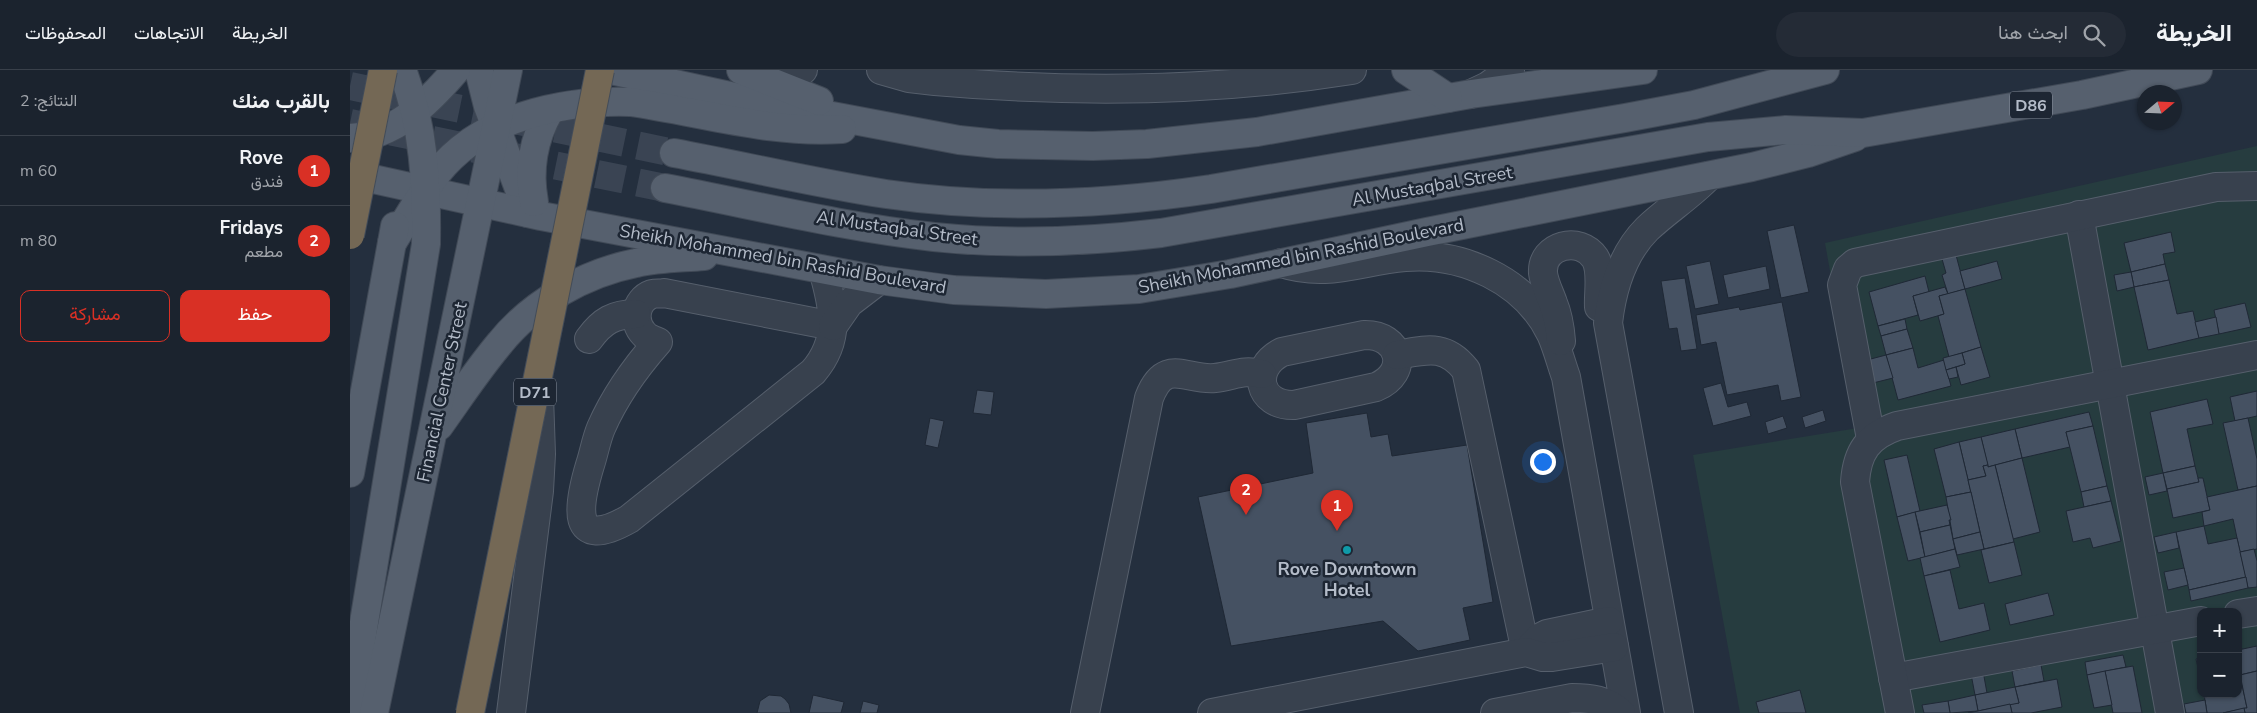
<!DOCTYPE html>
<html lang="ar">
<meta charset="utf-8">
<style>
:root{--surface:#1b232e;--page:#242b36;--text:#f1f3f6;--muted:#a0a4aa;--line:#39404a;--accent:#d93025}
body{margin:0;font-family:"Nunito Sans",Vazirmatn,sans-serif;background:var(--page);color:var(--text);direction:rtl}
.controls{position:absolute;right:15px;bottom:15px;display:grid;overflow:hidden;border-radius:10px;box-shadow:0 1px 4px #0004}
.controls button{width:45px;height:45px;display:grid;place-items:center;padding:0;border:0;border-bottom:1px solid var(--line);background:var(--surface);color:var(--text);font:25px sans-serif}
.compass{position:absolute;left:1787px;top:15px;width:45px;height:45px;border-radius:50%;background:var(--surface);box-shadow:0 1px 4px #0004;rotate:71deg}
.you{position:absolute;left:1192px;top:391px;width:18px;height:18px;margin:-12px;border:4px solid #fff;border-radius:50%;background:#1a73e8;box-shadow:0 0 0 8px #1a73e833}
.badge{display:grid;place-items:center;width:32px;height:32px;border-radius:50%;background:var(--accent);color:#fff;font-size:16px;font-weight:700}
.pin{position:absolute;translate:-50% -41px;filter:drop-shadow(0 1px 2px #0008)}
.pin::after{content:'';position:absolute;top:26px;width:18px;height:15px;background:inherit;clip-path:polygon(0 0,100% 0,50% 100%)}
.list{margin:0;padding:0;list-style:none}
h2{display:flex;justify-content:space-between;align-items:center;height:65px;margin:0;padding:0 20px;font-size:21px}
h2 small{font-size:16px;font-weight:400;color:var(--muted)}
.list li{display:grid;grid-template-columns:32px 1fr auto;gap:15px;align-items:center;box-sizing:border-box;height:70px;padding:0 20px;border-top:1px solid var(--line)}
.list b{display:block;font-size:19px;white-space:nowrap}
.list p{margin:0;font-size:16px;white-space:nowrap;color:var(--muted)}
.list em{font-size:16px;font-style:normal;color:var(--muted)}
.actions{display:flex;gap:10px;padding:15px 20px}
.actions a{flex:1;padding:11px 0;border:1px solid var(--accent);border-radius:10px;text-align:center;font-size:18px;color:var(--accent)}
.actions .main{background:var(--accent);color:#fff}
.icon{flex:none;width:28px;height:28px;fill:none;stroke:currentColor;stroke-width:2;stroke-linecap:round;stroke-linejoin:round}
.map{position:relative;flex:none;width:1907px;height:643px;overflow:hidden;direction:ltr}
header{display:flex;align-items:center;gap:30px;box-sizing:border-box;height:70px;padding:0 25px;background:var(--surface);border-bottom:1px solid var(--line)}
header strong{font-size:24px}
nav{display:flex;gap:28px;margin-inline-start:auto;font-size:18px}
.search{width:350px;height:45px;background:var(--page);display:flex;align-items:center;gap:12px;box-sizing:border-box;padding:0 18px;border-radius:28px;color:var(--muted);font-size:19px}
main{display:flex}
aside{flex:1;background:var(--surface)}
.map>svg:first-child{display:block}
.green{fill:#263c3f;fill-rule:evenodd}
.building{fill:#455162;stroke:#1f2835}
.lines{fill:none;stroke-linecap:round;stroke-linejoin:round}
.major-tunnel{stroke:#3a4453;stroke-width:28;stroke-dasharray:28 14;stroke-linecap:butt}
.minor-casing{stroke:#565f6c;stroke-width:30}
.major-casing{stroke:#414a57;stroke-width:30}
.minor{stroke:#38414e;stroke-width:28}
.major{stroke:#56606e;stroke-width:28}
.highway-bridge-casing{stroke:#434c59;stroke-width:30;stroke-linecap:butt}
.highway-bridge{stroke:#746855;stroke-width:28}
.culture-dot{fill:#0f9aa8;stroke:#1d2633;stroke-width:2}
.labels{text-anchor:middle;stroke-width:5;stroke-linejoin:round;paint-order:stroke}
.shield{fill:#1d2633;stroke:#878f9c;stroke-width:1}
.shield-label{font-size:16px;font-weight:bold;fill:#b4bcc9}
.street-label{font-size:18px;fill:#b4bcc9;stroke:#1d2633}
.poi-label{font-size:18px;font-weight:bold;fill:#b4bcc9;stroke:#1d2633}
</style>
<header>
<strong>الخريطة</strong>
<div class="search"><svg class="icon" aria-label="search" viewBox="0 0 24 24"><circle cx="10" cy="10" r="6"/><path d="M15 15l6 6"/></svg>ابحث هنا</div>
<nav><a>الخريطة</a><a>الاتجاهات</a><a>المحفوظات</a></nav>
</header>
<main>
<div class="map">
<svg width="1907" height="643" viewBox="0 0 1907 643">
<rect width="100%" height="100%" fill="#242f3e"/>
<path class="green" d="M1907,76V643H1390L1343,385L1508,358L1475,173ZM1851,542H1888V624H1851Z"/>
<g class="building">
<polygon points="1444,155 1459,222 1431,228 1417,161"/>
<polygon points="1821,162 1825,182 1813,184 1815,194 1781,202 1774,173"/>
<polygon points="1606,185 1615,219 1598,224 1592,205 1596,203 1592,189"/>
<polygon points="1360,191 1369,234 1345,239 1336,196"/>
<polygon points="1647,191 1652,209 1615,219 1610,201"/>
<polygon points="1815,194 1819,210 1784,217 1781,202"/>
<polygon points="1416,196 1420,219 1378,228 1373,205"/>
<polygon points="1781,202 1784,217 1767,221 1764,205"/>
<polygon points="1575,206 1579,222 1563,226 1568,245 1528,256 1519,222"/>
<polygon points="1335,208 1347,279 1331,281 1327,258 1319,259 1311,211"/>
<polygon points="1819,210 1827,244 1843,241 1849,268 1798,280 1784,217"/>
<polygon points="1595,217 1598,224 1589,226 1594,244 1570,251 1563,226"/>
<polygon points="1615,219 1631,277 1599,287 1588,246 1594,244 1589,226"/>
<polygon points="1432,232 1451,327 1431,331 1428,315 1377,325 1366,272 1351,275 1346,245 1389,237 1390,240"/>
<polygon points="1895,233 1901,257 1869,264 1864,240"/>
<polygon points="1866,247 1869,264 1849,268 1845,252"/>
<polygon points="1555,249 1557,259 1531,266 1528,256"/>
<polygon points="1557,259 1563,278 1536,285 1531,266"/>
<polygon points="1631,277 1640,307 1611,315 1606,297 1615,294 1612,283"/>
<polygon points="1563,278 1568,298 1594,290 1601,316 1548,330 1536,285"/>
<polygon points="1612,283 1615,294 1596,300 1593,288"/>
<polygon points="1536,285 1543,308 1523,313 1517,290"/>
<polygon points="1606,297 1608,307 1599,309 1596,300"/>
<polygon points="1371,313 1378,337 1397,332 1401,346 1363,356 1353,318"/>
<polygon points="627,320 644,322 641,345 623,343"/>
<polygon points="1907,321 1907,346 1885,351 1880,327"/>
<polygon points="1857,329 1863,354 1837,359 1845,396 1813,403 1800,342"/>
<polygon points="1473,340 1476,351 1455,358 1452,347"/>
<polygon points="1739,342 1743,356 1716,362 1720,377 1672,388 1665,359"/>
<polygon points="1017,343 1021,367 1038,364 1042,386 1117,375 1143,532 1113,538 1120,570 1068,581 1033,551 881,576 848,427 963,403 956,353"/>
<polygon points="1433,346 1437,358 1418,364 1415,352"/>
<polygon points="580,348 594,351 588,378 575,375"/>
<polygon points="1898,348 1907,389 1907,416 1888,420 1873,353"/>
<polygon points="1743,356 1757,416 1731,422 1716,362"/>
<polygon points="1665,359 1672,388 1638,397 1631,367"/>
<polygon points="1631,367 1638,395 1633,396 1636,406 1618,410 1609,372"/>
<polygon points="1609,372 1621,422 1596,427 1584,379"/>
<polygon points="1557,385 1570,441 1547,447 1534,390"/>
<polygon points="1672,388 1690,462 1663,469 1645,395"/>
<polygon points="1638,395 1638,397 1645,395 1664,472 1634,479 1618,410 1636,406 1633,396"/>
<polygon points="1845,396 1849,412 1817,419 1813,403"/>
<polygon points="1813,403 1817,421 1799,425 1795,407"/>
<polygon points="1848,408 1853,408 1860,440 1823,448 1817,419 1849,412"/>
<polygon points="1757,416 1761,431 1734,437 1731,422"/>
<polygon points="1907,416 1907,479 1890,482 1883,449 1854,456 1852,442 1860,440 1857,427"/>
<polygon points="1621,422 1630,462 1603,469 1596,427"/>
<polygon points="1761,431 1771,471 1743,478 1740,468 1723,472 1716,441"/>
<polygon points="1597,435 1601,450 1599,450 1600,455 1570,462 1565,442"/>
<polygon points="1565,442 1575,487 1558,491 1547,447"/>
<polygon points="1600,455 1605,479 1575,487 1570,462"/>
<polygon points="1854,456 1858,474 1887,468 1896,507 1839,520 1826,462"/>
<polygon points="1630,462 1634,479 1607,485 1603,469"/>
<polygon points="1826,462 1829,478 1808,483 1804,467"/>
<polygon points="1664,472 1672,505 1639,513 1631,480"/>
<polygon points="1605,479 1610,497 1574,506 1570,488"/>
<polygon points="1904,479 1907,491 1907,517 1898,518 1890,482"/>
<polygon points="1834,498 1838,515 1818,520 1814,502"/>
<polygon points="1600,500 1609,539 1634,533 1640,560 1590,572 1574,506"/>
<polygon points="1896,507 1898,518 1841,531 1839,520"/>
<polygon points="1698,523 1704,545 1660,555 1655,534"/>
<polygon points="1907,576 1907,601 1890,605 1897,638 1873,643 1857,643 1854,624 1888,624 1888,580"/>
<polygon points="1773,585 1776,597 1737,605 1735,592"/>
<polygon points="1851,588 1851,611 1846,589"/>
<polygon points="1691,595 1694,611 1665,617 1662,601"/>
<polygon points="1783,596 1792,643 1763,643 1755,601"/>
<polygon points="1633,601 1637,623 1625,625 1621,604"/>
<polygon points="1755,601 1762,635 1744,638 1737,605"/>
<polygon points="1907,601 1907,643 1895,643 1894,638 1897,638 1890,605"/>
<polygon points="1707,609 1712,637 1681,643 1662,643 1660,634 1669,633 1665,617"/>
<polygon points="1665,617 1669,633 1628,641 1625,625"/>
<polygon points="1450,620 1456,643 1409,643 1406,632"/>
<polygon points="419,625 431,626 435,629 439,634 441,643 407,643 410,631"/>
<polygon points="463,625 494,632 491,643 459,643"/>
<polygon points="1625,625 1628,641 1600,643 1598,631"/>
<polygon points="1855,630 1857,643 1836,643 1834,634"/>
<polygon points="513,631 529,635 527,643 510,643"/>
<polygon points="1598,631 1600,643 1574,643 1572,635"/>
<polygon points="1660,634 1662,643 1618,643 1628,641"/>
<polygon points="1894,638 1895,643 1873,643"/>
</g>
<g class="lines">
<g class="major-tunnel">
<polyline points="0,16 324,83"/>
<polyline points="0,53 315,118"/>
</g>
<g class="minor-casing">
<g id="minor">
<path d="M531,0L559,8L585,11C723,23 864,22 1002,0"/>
<polyline points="408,7 453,0"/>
<polyline points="1121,24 1138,16 1160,0"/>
<polyline points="1729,145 1820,643"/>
<path d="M931,193C978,208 1009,191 1055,187C1112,182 1175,210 1201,264C1207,277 1211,293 1216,307L1276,643"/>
<path d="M473,200C484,238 491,270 463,302L279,449C219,483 228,435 240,395C244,383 246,370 251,358C265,326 285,298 308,272C303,270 297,268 294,264C282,252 285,230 302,224C306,223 311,224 314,223L483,256"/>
<polyline points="483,256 499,233 529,210"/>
<path d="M1014,265C1051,264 1060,303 1026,317L944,335C908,336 900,298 932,282Z"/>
<path d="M239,269C252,251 264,244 286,244"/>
<path d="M1211,271C1210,258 1208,245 1203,233C1200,224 1194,213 1193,203C1191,175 1230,165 1245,188C1253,201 1248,223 1249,237"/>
<path d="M1047,285C1076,280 1095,273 1116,300L1176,582"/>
<polyline points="1521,369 1492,215 1498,199 1505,193 1866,117 1907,116"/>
<polyline points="1888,544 1907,541"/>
<polyline points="1176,582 1189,568 1197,564 1259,551"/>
<polyline points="1543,608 1851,551"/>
<polyline points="161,643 189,421 191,384 189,326"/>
<path d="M735,643L799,328C815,286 836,311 865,308C884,306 892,299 912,304"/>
<polyline points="862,643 1176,582 1193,587 1202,587 1264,577"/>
<path d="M1145,643L1222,628C1240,628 1257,630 1271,643"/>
<path d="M1329,643L1258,253C1262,219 1272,184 1297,159C1317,140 1340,126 1359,106"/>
<path d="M1550,643L1505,412C1507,382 1518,366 1547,356L1907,285"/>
</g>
</g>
<g class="major-casing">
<g id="major">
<polyline points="129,0 138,36 178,143"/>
<polyline points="261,0 398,30 609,70 648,74 743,76 797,74 907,62 1121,24 1293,0"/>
<polyline points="391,0 469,31"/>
<polyline points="1056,0 1098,28"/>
<path d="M0,68C45,66 78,33 106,0"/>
<path d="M324,83C394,96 465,113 536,124C645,140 753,135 861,119L1275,48L1344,35L1475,0"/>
<polyline points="0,104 191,146 529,210 604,220 696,224 789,219 880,204 1077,162 1402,97 1458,83 1505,67"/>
<path d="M315,118C404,135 493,157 584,167C660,175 735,172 811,163L1358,67L1436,60L1513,63L1732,25L1848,0"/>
<path d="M184,132C178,100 183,69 200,40"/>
<path d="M42,173C57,149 71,124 88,102C132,47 213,30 280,32C351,42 420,64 492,59"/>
<path d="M89,356C109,328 128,299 150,273C182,233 235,203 286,193C308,188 331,188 354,186"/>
<polyline points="0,403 45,156"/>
<path d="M0,638L76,174C77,114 74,56 52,0"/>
<polyline points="24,643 158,0"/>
</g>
</g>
<use href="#minor" class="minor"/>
<use href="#major" class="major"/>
<g class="highway-bridge-casing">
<g id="highway-bridge">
<polyline points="0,165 33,0"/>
<polyline points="120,643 250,0"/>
</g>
</g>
<use href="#highway-bridge" class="highway-bridge"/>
</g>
<circle class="culture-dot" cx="997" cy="480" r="5"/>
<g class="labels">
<g class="shield">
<rect x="1660" y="21.5" width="42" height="27" rx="4"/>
<rect x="164" y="308.5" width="42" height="27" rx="4"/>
</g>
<g class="shield-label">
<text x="1681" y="41">D86</text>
<text x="185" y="328">D71</text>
</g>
<g class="street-label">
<text transform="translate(1082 116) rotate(-10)" y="6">Al Mustaqbal Street</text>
<text transform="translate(547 158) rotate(8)" y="6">Al Mustaqbal Street</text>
<text transform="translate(951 186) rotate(-11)" y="6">Sheikh Mohammed bin Rashid Boulevard</text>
<text transform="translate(433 189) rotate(10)" y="6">Sheikh Mohammed bin Rashid Boulevard</text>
<text transform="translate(92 322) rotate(-78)" y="6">Financial Center Street</text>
</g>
<g class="poi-label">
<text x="997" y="505">Rove Downtown<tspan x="997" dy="21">Hotel</tspan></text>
</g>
</g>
</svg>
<div class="controls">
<button>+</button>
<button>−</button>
</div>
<svg class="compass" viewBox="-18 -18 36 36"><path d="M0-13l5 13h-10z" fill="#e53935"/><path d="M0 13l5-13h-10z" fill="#a0a4aa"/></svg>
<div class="you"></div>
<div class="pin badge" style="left:987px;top:461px">1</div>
<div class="pin badge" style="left:896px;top:445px">2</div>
</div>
<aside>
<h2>بالقرب منك<small>النتائج: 2</small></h2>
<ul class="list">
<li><span class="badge">1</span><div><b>Rove</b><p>فندق</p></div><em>60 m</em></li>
<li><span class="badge">2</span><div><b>Fridays</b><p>مطعم</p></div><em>80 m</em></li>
</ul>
<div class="actions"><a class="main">حفظ</a><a>مشاركة</a></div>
</aside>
</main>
